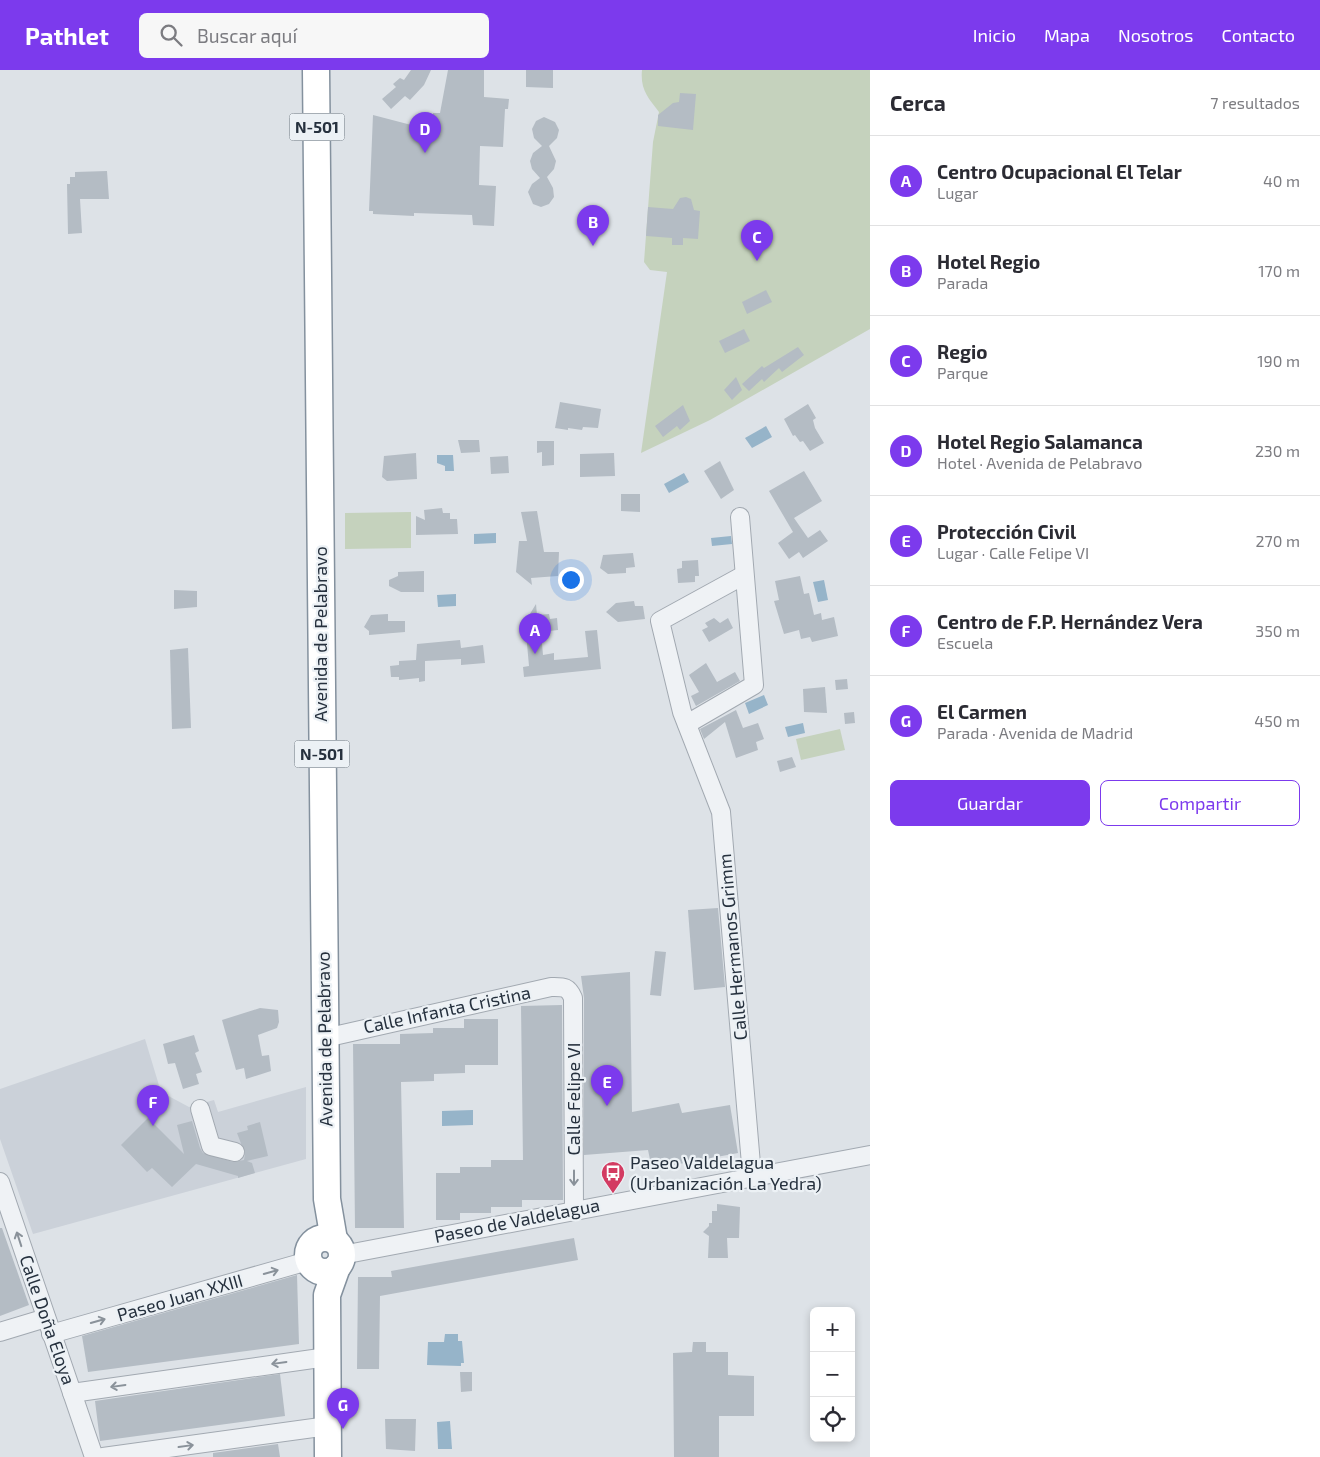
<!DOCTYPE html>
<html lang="es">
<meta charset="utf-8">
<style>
:root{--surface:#fff;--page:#f7f7f7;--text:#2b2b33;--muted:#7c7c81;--line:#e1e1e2;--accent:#7c3aed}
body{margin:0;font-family:"Exo 2",sans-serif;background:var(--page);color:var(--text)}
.controls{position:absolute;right:15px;bottom:15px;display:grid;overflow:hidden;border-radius:8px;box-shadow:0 2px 8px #0003}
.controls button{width:45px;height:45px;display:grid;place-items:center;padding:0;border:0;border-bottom:1px solid var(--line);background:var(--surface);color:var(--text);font:25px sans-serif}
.you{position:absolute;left:570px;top:509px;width:18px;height:18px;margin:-12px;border:4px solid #fff;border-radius:50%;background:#1a73e8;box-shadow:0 0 0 8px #1a73e833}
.badge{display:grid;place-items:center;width:32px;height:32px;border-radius:50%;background:var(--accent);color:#fff;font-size:16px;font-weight:700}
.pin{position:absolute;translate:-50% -41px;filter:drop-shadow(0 1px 2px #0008)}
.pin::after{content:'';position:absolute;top:26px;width:18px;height:15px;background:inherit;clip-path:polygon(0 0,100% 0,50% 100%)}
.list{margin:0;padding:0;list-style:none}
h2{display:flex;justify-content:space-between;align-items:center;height:65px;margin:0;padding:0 20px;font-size:21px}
h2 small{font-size:16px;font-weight:400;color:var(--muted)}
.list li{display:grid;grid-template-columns:32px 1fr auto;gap:15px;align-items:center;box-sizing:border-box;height:90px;padding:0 20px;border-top:1px solid var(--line)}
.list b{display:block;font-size:19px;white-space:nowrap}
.list p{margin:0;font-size:16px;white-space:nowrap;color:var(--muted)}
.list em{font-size:16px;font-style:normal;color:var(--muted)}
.actions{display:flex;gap:10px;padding:15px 20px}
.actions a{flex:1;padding:11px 0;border:1px solid var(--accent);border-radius:8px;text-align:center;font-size:18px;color:var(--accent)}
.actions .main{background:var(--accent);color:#fff}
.icon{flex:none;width:28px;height:28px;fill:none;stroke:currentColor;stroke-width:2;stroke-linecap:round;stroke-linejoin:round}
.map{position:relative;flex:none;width:870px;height:1387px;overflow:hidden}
header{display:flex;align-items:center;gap:30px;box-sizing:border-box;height:70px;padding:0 25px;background:var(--accent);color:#fff}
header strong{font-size:24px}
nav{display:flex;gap:28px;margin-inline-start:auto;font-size:18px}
.search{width:350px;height:45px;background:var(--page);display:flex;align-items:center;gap:12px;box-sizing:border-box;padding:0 18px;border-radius:8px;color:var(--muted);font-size:19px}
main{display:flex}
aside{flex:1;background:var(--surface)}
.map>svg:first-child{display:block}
.built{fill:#cbd1d9}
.green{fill:#c5d2bd}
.water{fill:#96b4c9}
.building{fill:#b4bcc4}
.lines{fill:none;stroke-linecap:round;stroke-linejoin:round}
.minor-casing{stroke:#a2a9b1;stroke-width:20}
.highway-casing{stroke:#84919e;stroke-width:29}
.minor{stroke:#eff2f5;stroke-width:18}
.highway{stroke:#fff;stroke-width:26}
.oneway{stroke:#8a929a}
.labels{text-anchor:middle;stroke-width:4.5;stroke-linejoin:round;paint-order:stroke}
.shield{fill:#ecf1f5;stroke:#616b75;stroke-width:1}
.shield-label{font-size:16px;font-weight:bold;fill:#26313e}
.street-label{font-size:18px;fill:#26313e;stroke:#ecf1f5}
.poi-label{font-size:18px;fill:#26313e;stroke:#ecf1f5;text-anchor:start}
</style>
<header>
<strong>Pathlet</strong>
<div class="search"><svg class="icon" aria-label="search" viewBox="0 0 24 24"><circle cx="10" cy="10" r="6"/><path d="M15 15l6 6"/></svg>Buscar aquí</div>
<nav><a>Inicio</a><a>Mapa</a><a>Nosotros</a><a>Contacto</a></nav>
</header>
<main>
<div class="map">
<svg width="870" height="1387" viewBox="0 0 870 1387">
<rect width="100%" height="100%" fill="#dde2e7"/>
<polygon class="built" points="145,969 161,1022 189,1037 214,1030 218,1042 306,1017 306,1089 33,1164 0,1069 0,1019"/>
<g class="green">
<path d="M642,0H870V259L710,350L641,383L667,202L650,200L644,192L653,72L659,42C648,28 640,19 642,0Z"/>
<polygon points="411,442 411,478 345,479 345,443"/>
<polygon points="840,659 845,680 801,690 796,669"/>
</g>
<g class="water">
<polygon points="766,356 772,367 752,378 745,368"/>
<polygon points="437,385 453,385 454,401 445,401 445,396 437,393"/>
<polygon points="684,403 689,412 669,423 664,414"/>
<polygon points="496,463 496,473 474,474 474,464"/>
<polygon points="731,466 732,474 712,476 711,468"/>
<polygon points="824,510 828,530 818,532 813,512"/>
<polygon points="456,524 456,536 438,537 437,525"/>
<polygon points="764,625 768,635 749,644 745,633"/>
<polygon points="803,653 805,663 788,667 785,657"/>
<polygon points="473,1040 473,1055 442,1056 442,1041"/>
<polygon points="445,1264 458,1264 458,1271 462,1271 464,1293 461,1293 461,1296 427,1295 428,1272 444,1272"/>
<polygon points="450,1351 452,1379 438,1379 437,1352"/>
</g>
<g class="building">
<polygon points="411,0 431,0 424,15 410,30 405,26 391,39 382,29 396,17 393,14 400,8 404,10"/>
<polygon points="448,0 484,0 484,27 509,29 508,39 505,39 503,77 480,76 479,115 496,116 494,156 473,155 472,145 414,143 414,146 373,144 373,141 369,141 373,45 419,57 431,58 433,43 440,43"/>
<polygon points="526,0 553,0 553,18 526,17"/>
<polygon points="680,23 696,24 693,60 658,56 658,45 673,33 679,32"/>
<polygon points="544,47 555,52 559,60 557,68 549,76 556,91 554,99 547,107 553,118 554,127 549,134 541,137 533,134 528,122 532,114 540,108 532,99 530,91 533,83 542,76 534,68 532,59 536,51"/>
<polygon points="107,101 109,129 80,129 82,163 68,164 67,114 70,114 70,107 75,107 75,102"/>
<polygon points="686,127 691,129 694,140 700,141 698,169 683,168 683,175 672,175 672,168 646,166 648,137 673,139 680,128"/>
<polygon points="766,220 772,232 747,244 742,232"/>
<polygon points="744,259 750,271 725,283 719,271"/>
<polygon points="798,277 804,285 782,302 779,298 764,312 762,309 749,321 742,314 762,296 764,298"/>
<polygon points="736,307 742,320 732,330 724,320"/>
<polygon points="560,332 601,339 598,358 583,357 582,360 568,358 568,360 555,358"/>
<polygon points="808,334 816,348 813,350 815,358 824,373 810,381 803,371 800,372 795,365 793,366 784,349"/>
<polygon points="683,335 690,351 680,360 677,356 663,367 655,356"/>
<polygon points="458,370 479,370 480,382 461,383"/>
<polygon points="537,371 554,371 554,395 542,396 542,382 537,383"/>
<polygon points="416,383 417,409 387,411 382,407 384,386"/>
<polygon points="614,383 615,406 580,407 580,384"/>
<polygon points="508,386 509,403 491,404 490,387"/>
<polygon points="720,391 734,420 721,429 704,401"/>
<polygon points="804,401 822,431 794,448 808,468 820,460 828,471 803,488 799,482 789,489 778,473 793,462 769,421"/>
<polygon points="621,424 640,424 640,442 621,441"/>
<polygon points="442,438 443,443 450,443 450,449 457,449 458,464 416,465 416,446 425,450 424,440"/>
<polygon points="537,441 544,482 559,482 558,506 531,508 532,515 516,502 519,471 527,471 521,442"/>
<polygon points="633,483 635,497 626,498 626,503 608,504 600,498 603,485"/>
<polygon points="698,490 699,506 695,506 695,512 678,513 677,499 682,498 682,491"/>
<polygon points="424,501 424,522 401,522 389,516 389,510 398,506 398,502"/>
<polygon points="800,506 804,524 809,523 814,545 821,543 822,550 834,547 838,566 812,572 810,567 801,569 799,560 784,564 774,531 779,530 775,511"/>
<polygon points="174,520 197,521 197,537 174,539"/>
<polygon points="634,531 635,536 643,536 645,549 618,552 606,542 616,533"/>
<polygon points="536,534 537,545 549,544 550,549 557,548 558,560 541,562 543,585 554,583 554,590 588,587 585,561 597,560 601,599 524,607 523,597 529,596 525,552"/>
<polygon points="388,544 388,551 405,551 405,562 369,565 369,561 364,557 371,545"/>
<polygon points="714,548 720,553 728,548 733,558 709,572 702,560 708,557 705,553"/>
<polygon points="460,570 461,578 483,575 485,593 461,595 461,589 425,591 425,611 419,612 419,608 399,610 399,607 391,607 390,596 399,595 399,591 416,590 417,574"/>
<polygon points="188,578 191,658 172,659 170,580"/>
<polygon points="706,593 717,612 735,602 740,611 696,636 691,626 699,622 689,605"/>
<polygon points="847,609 848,619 836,620 835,610"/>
<polygon points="825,617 827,643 804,642 803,619"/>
<polygon points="736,640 743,658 758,653 764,669 756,672 758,680 736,688 725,652 704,669 700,659"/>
<polygon points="854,642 855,653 845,654 844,643"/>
<polygon points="792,687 796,697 780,702 777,691"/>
<polygon points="718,838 725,917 694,920 688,840"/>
<polygon points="655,881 666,882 661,926 650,925"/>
<polygon points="630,902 632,1042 679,1033 682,1043 730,1035 738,1083 652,1099 648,1080 584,1085 584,928 581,906"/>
<polygon points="562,935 563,1130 522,1130 522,1137 491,1137 491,1143 460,1143 460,1150 436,1150 436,1103 460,1103 460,1097 491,1097 491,1090 523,1090 521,936"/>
<polygon points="260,938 278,940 279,952 277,958 258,965 262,986 269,985 271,1001 246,1009 244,998 236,1000 222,950"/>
<polygon points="464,949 498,949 498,995 465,995 465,1003 434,1004 434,1011 401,1012 404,1158 355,1158 353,974 400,974 400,964 433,963 433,958 464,958"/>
<polygon points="194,965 199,981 195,983 202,1002 196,1004 199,1014 183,1019 175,993 168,994 163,974"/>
<polygon points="148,1048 184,1084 177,1055 192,1051 200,1078 203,1083 233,1092 244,1090 245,1084 237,1063 248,1060 247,1056 260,1052 268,1086 247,1091 252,1093 255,1103 238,1108 238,1106 196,1094 172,1117 152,1098 147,1102 121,1075"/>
<polygon points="717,1134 740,1137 739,1168 727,1168 728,1188 708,1188 709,1166 703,1162 709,1156 709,1153 712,1153 712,1141 717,1141"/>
<polygon points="0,1158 2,1158 29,1235 0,1246"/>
<polygon points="574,1168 578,1190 380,1226 379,1299 357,1299 358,1207 392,1207 391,1201"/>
<polygon points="297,1205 299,1274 88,1302 82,1266"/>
<polygon points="693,1272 706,1272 706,1282 728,1282 728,1305 754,1306 754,1346 719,1346 719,1387 674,1387 673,1283 692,1282"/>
<polygon points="460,1302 472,1302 472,1321 461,1322"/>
<polygon points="280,1304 285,1346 100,1371 95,1331"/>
<polygon points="385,1349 416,1349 415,1381 386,1379"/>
<polygon points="278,1374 280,1387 213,1387 213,1383"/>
</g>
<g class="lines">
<g class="minor-casing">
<g id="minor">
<polyline points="744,505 660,551 682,642 721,742 752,1106"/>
<polyline points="687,654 754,615 740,447"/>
<path d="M325,968L551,917C563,917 568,916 573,928L574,1140"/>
<polyline points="200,1039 211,1076 235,1082"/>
<polyline points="0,1112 94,1387"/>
<polyline points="342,1185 870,1085"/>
<polyline points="0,1262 46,1248"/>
<polyline points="51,1264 308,1191"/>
<polyline points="72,1323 327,1287"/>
<polyline points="103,1387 328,1356"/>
</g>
</g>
<g class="highway-casing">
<g id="highway">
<polyline points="316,0 327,1129 334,1170"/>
<circle cx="325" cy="1185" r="17"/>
<polyline points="328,1387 327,1225 337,1197"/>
</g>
</g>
<use href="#minor" class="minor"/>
<use href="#highway" class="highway"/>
</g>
<defs><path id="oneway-shaft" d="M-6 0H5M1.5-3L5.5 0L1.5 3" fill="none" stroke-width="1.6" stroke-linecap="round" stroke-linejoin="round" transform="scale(1.25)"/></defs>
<g class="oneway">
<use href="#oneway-shaft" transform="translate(574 1108) rotate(90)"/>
<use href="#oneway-shaft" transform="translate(19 1169) rotate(-108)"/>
<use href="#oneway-shaft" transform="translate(271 1202) rotate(-16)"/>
<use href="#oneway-shaft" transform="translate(98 1251) rotate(-16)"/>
<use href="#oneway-shaft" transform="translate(279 1293) rotate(172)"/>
<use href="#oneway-shaft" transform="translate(118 1316) rotate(172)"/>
<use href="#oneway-shaft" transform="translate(186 1376) rotate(-8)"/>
</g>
<defs>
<g id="bus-pin" transform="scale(1.25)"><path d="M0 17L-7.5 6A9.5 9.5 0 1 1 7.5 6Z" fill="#d33b62" stroke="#ecf1f5"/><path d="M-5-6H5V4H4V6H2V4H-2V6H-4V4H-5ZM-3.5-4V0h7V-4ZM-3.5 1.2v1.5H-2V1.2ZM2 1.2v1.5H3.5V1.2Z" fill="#fff"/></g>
</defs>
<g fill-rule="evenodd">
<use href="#bus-pin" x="613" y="1103"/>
</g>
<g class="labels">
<g class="shield">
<rect x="289.5" y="43.5" width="55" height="27" rx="4"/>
<rect x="294.5" y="670.5" width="55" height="27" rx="4"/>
</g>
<g class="shield-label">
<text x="317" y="63">N-501</text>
<text x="322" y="690">N-501</text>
</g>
<g class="street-label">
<text transform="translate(321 564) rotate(-90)" y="6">Avenida de Pelabravo</text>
<text transform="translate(733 877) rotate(-95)" y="6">Calle Hermanos Grimm</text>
<text transform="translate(447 940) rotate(-12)" y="6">Calle Infanta Cristina</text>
<text transform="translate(325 969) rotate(-91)" y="6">Avenida de Pelabravo</text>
<text transform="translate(574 1029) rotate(-90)" y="6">Calle Felipe VI</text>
<text transform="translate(517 1151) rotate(-11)" y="6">Paseo de Valdelagua</text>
<text transform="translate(180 1228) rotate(-16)" y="6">Paseo Juan XXIII</text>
<text transform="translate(47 1250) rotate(71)" y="6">Calle Doña Eloya</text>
</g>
<g class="poi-label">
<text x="630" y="1099">Paseo Valdelagua<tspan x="630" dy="21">(Urbanización La Yedra)</tspan></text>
</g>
</g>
</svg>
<div class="controls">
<button>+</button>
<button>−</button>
<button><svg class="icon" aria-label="locate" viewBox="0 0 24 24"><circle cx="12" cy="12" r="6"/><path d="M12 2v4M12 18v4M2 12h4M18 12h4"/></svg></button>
</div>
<div class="you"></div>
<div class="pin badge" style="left:535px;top:584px">A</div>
<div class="pin badge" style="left:593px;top:176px">B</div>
<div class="pin badge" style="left:757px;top:191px">C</div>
<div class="pin badge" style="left:425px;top:83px">D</div>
<div class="pin badge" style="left:607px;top:1036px">E</div>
<div class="pin badge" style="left:153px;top:1056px">F</div>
<div class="pin badge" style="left:343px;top:1359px">G</div>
</div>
<aside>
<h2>Cerca<small>7 resultados</small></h2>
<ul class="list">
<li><span class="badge">A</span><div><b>Centro Ocupacional El Telar</b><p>Lugar</p></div><em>40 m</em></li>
<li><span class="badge">B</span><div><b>Hotel Regio</b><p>Parada</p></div><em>170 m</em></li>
<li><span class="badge">C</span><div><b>Regio</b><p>Parque</p></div><em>190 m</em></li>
<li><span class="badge">D</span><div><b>Hotel Regio Salamanca</b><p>Hotel · Avenida de Pelabravo</p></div><em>230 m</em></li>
<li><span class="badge">E</span><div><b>Protección Civil</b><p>Lugar · Calle Felipe VI</p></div><em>270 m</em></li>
<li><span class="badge">F</span><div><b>Centro de F.P. Hernández Vera</b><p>Escuela</p></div><em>350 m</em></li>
<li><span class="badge">G</span><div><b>El Carmen</b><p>Parada · Avenida de Madrid</p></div><em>450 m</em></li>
</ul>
<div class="actions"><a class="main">Guardar</a><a>Compartir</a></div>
</aside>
</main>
